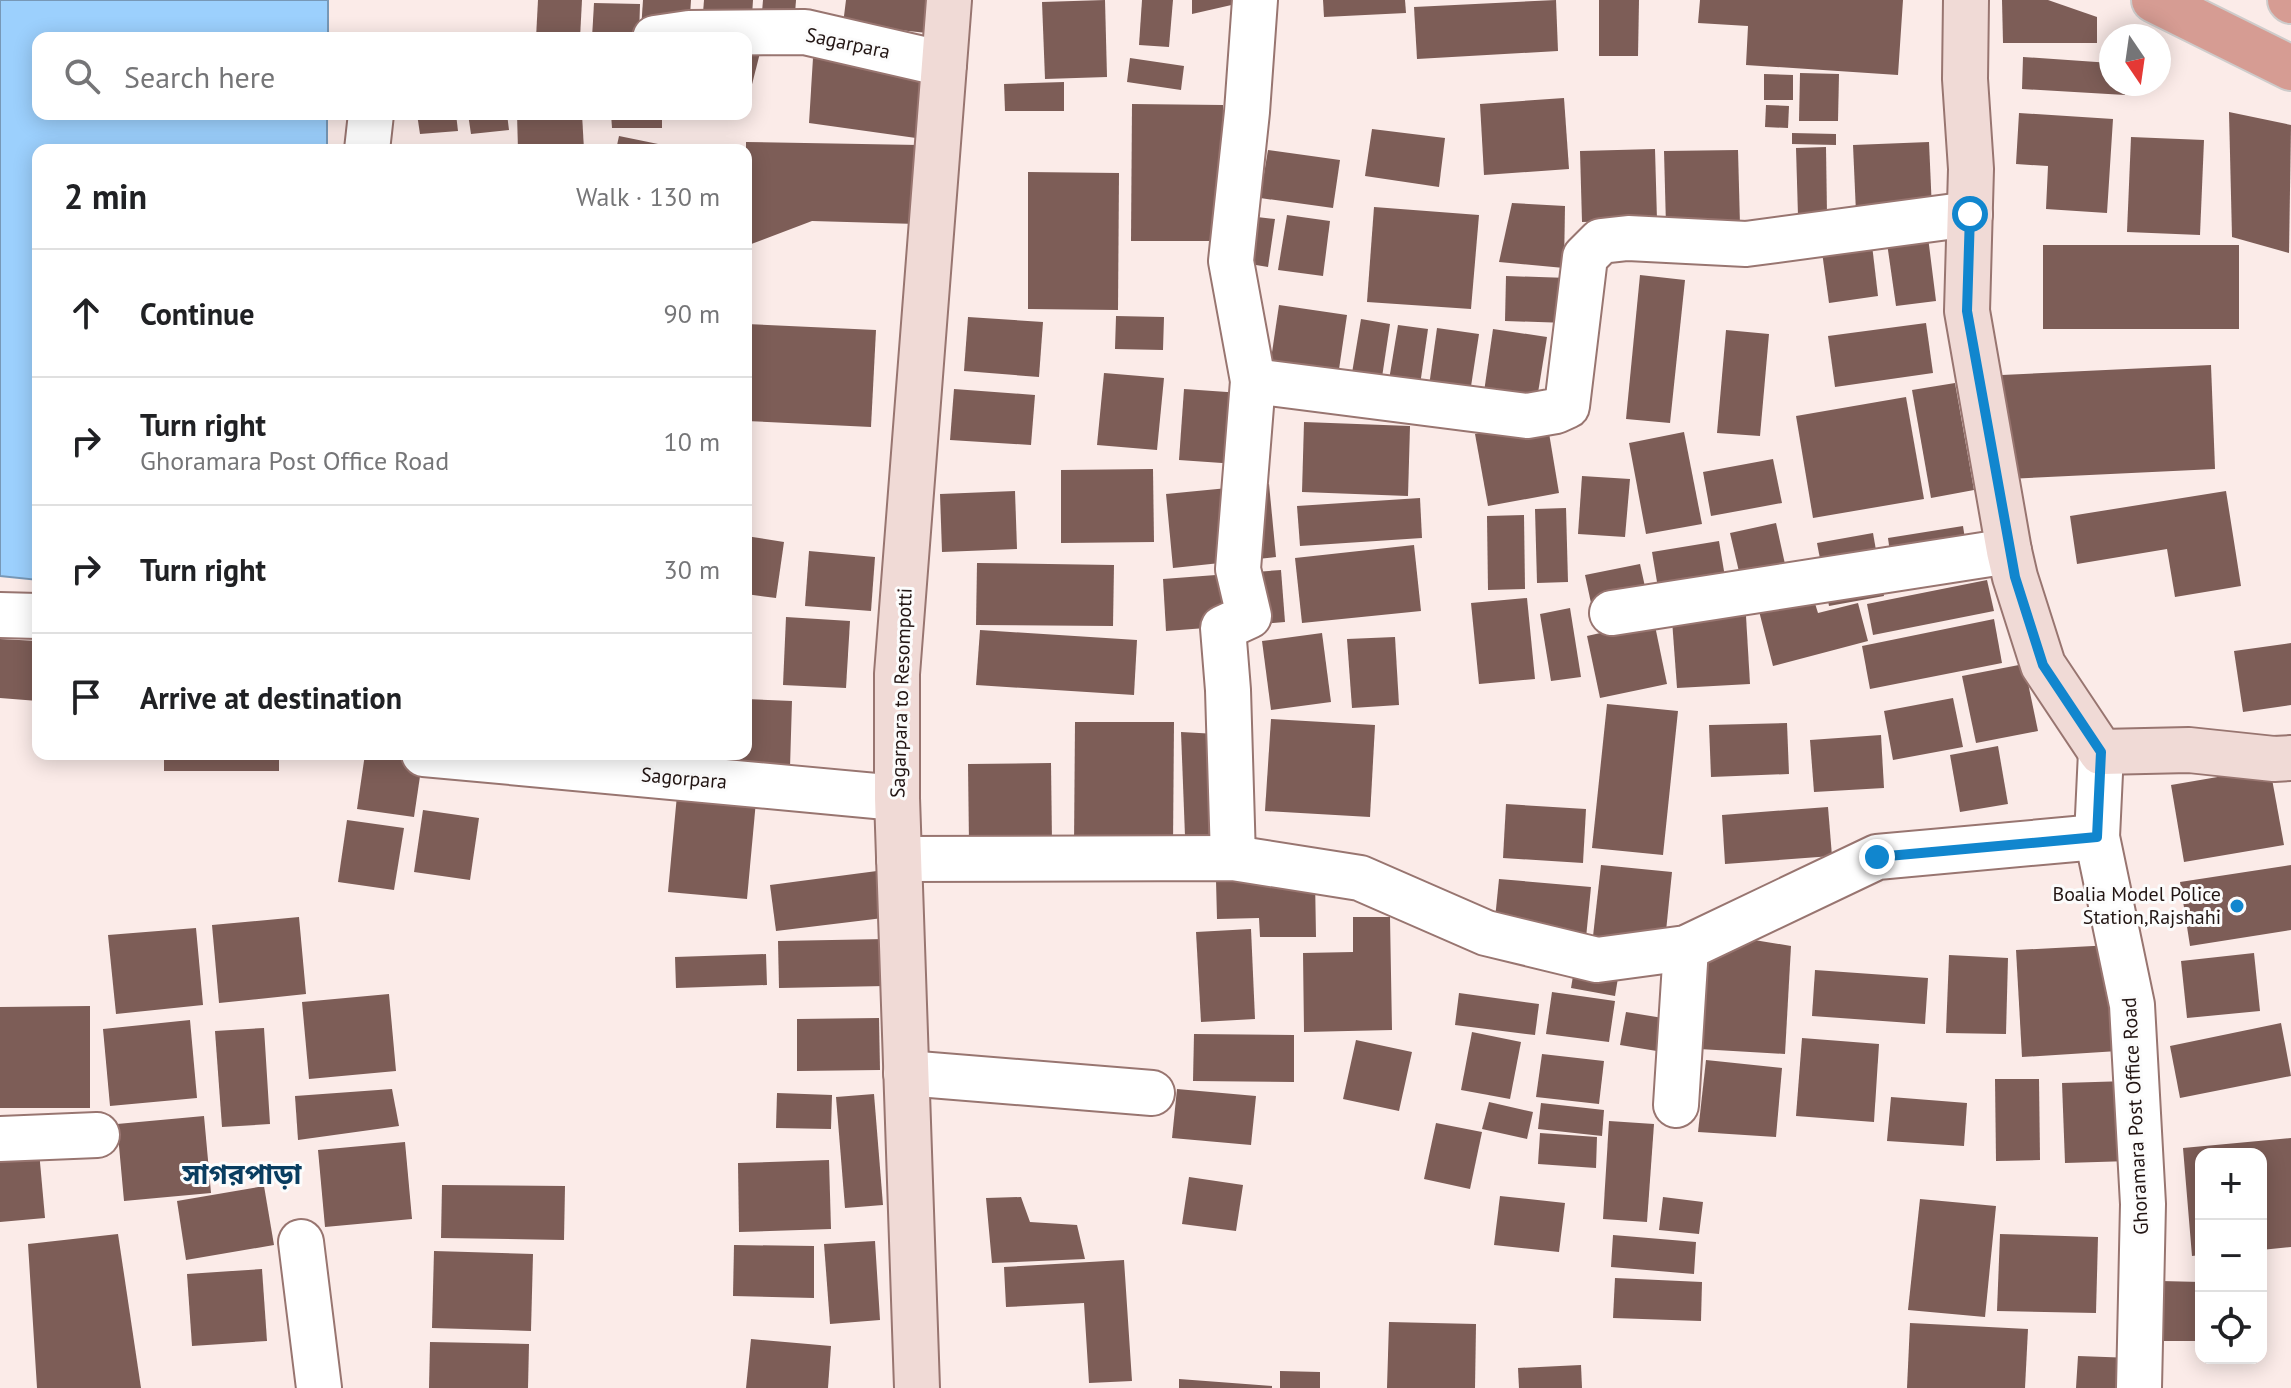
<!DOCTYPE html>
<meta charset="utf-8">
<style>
:root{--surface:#fff;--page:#f2f2f2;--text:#202124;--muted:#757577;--line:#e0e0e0}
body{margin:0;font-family:"PT Sans","Noto Sans Bengali",sans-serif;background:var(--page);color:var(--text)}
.controls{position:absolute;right:24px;bottom:24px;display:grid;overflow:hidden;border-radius:16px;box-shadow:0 4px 20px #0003}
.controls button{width:72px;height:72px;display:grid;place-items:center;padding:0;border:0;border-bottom:2px solid var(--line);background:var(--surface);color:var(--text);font:40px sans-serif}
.compass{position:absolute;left:2099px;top:24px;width:72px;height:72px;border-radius:50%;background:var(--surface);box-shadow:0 4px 20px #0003;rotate:167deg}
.stop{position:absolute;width:24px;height:24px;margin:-18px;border:6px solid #1186ce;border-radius:50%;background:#fff}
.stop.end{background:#1186ce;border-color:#fff;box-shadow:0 2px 8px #0008}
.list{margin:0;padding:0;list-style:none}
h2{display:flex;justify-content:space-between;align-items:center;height:104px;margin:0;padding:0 32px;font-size:34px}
h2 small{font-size:26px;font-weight:400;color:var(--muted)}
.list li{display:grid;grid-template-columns:52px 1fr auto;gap:24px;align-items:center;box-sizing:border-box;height:128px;padding:0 32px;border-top:2px solid var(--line)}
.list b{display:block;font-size:30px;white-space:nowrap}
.list p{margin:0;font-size:26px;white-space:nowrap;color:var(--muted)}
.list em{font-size:26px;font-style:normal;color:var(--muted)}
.icon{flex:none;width:44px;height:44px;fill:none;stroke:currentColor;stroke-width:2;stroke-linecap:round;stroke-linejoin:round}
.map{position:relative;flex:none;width:2291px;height:1388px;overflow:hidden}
.search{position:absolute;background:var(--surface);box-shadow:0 4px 20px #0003;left:32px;top:32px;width:720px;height:88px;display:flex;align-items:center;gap:20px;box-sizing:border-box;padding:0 28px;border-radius:16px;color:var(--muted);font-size:30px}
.panel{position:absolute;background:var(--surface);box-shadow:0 4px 20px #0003;left:32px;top:144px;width:720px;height:616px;border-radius:16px}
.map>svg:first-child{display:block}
.water{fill:#9cd0fd;stroke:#7798b7;stroke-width:2}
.building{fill:#7d5d57}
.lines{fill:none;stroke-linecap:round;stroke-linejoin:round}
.minor-casing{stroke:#987570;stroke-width:48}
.tertiary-casing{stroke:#987570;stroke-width:48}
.secondary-casing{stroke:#987570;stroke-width:48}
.trunk-casing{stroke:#cecccb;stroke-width:48}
.minor{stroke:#fff;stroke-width:44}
.tertiary{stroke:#fff;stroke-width:44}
.secondary{stroke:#f0dad6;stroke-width:44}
.trunk{stroke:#d69c93;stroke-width:44}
.route{stroke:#1186ce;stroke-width:10}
.poi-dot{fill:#1186ce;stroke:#fcfcfc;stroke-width:3}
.labels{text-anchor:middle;stroke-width:6;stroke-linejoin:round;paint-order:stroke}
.street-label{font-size:20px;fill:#221513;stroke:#fcfcfc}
.poi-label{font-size:20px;fill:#221513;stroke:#fcfcfc;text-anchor:end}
.district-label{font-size:28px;font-weight:bold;fill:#093d60;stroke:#fcfcfc}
</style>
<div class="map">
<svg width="2291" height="1388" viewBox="0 0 2291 1388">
<rect width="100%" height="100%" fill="#fbebe8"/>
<polygon class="water" points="0,0 328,0 328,38 38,38 38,114 327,114 327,150 38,150 38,580 0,576"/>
<g class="building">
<polygon points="538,0 582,0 580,38 536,38"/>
<polygon points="643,0 691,0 689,34 641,30"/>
<polygon points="704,0 753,0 752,16 703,13"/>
<polygon points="763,0 796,0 795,14 762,12"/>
<polygon points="846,0 931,0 927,33 843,24"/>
<polygon points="1105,0 1107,77 1045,79 1042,2"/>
<polygon points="1142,0 1173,0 1169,47 1139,45"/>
<polygon points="1192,0 1249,0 1249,1 1192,14"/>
<polygon points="1323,0 1405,0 1406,13 1324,17"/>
<polygon points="1556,0 1558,51 1417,59 1414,7"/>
<polygon points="1599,0 1639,0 1638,56 1599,56"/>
<polygon points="1700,0 1903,0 1898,75 1746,65 1748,26 1698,23"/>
<polygon points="2002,0 2048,0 2097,17 2097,43 2003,43"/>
<polygon points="594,3 640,4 639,38 592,38"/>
<polygon points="746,49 761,49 747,104 746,104"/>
<polygon points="2023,57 2111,63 2111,84 2126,84 2125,95 2022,89"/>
<polygon points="813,58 923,78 916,138 809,123"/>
<polygon points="1130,58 1184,66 1181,90 1127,82"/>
<polygon points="1800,73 1839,74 1838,121 1799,121"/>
<polygon points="1764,74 1793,75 1793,100 1764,100"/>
<polygon points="1064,82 1064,111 1005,111 1004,84"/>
<polygon points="1564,98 1569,169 1484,175 1480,104"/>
<polygon points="1132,104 1223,105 1222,241 1131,241"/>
<polygon points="1766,105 1789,106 1788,128 1765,127"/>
<polygon points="2229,112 2291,125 2289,253 2232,237"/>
<polygon points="2019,113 2113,119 2107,213 2046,209 2048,166 2016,164"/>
<polygon points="417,114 456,114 458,131 420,134"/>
<polygon points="468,114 507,114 509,130 471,134"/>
<polygon points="517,114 582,114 584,150 518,150"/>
<polygon points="611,114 662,114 662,128 612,128"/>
<polygon points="1372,129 1445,138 1439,187 1365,176"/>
<polygon points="1792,133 1836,134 1836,145 1792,144"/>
<polygon points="619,136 663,145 662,150 616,150"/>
<polygon points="2131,137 2204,140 2200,235 2127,232"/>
<polygon points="746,142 919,145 917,224 812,221 746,246"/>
<polygon points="1929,142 1932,210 1856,213 1853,145"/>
<polygon points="1826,147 1827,215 1798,216 1796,148"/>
<polygon points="1655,149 1657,220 1582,222 1580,151"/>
<polygon points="1268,150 1340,160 1333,208 1260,198"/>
<polygon points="1738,150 1740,225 1666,226 1664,151"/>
<polygon points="1028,172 1119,173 1118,310 1028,309"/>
<polygon points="1512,203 1565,206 1564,268 1499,262"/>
<polygon points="1374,207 1479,215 1471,309 1367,302"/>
<polygon points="1287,215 1330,221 1323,276 1278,270"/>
<polygon points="1257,217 1275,219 1268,267 1250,264"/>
<polygon points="1928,237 1936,301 1896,306 1887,243"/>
<polygon points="1872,245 1878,296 1829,303 1822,252"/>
<rect x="2043" y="245" width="196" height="84"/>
<polygon points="1640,275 1685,280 1670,423 1626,419"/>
<polygon points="1506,276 1569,278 1567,323 1505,321"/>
<polygon points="1279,305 1347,315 1338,376 1270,366"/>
<polygon points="1116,316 1164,317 1163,350 1115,349"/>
<polygon points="968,317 1043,322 1039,377 964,371"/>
<polygon points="1361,319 1390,324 1381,384 1351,379"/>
<polygon points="1926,323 1933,373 1835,387 1828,336"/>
<polygon points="746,324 876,330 871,427 746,421"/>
<polygon points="1398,325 1428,329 1420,385 1389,380"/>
<polygon points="1437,328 1479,334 1470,393 1429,386"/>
<polygon points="1493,329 1547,337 1537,399 1484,392"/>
<polygon points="1726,330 1769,334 1760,436 1717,433"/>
<polygon points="2211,365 2215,469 2007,479 2002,375"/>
<polygon points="1104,373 1164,378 1157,450 1097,445"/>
<polygon points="1955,383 1974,490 1931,498 1912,390"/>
<polygon points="954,389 1035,395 1031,445 950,440"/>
<polygon points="1184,389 1270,395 1265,466 1179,460"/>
<polygon points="1906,397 1924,499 1813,518 1796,416"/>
<polygon points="1547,421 1559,493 1488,506 1475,434"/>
<polygon points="1304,422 1410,426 1408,496 1302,492"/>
<polygon points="1684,432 1702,524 1646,534 1629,443"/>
<polygon points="1773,459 1782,503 1711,516 1703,472"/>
<polygon points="1153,469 1154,542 1061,543 1061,470"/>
<polygon points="1582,476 1630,479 1625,537 1578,534"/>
<polygon points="1269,484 1276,557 1173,568 1166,494"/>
<polygon points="1015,491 1017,549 942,552 940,494"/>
<polygon points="2226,491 2241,586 2175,597 2167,549 2077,564 2070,516"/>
<polygon points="1420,498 1422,538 1300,546 1297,506"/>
<polygon points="1566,508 1568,582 1537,583 1535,509"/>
<polygon points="1524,515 1525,589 1488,590 1487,516"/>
<polygon points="1776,523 1792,596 1747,606 1730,533"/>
<polygon points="1963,526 1971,578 1895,590 1888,538"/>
<polygon points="1873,533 1884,596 1829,606 1817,543"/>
<polygon points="746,536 784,542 776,598 746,594"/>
<polygon points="1719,541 1729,601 1662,612 1652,552"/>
<polygon points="1414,545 1421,611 1302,623 1295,558"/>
<polygon points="809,551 875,557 871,611 805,606"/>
<polygon points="977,563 1114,565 1113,626 976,625"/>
<polygon points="1640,564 1649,605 1594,617 1585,575"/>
<polygon points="1281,570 1285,622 1166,631 1163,579"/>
<polygon points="1987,580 1994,611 1873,635 1867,604"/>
<polygon points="1813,597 1818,613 1858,603 1868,641 1773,666 1759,611"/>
<polygon points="1527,598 1535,679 1479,684 1471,603"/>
<polygon points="1570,608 1581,677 1551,681 1540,614"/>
<polygon points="1746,616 1750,684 1677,688 1672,620"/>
<polygon points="786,617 850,621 846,688 783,685"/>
<polygon points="1994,619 2002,663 1870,689 1862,646"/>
<polygon points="1654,621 1667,684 1600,698 1587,636"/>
<polygon points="980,630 1137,640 1134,695 976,685"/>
<polygon points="1322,633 1331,702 1271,710 1262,641"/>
<polygon points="1395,637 1399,705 1352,708 1347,639"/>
<polygon points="0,639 38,641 38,701 0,698"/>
<polygon points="2291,643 2291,705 2243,712 2234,651"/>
<polygon points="2024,664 2038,731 1976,743 1962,676"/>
<polygon points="1953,698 1963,747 1893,760 1884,711"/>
<polygon points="746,699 792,701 790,768 726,766 727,754 746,754"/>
<polygon points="1607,704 1678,711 1663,855 1592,848"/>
<polygon points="1271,719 1375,725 1370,817 1265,811"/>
<polygon points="1075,722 1174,722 1173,845 1074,845"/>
<polygon points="1787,723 1789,774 1711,777 1709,725"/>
<polygon points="1181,732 1217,734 1224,835 1185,836"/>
<polygon points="1881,735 1884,788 1814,792 1810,740"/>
<polygon points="1998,746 2008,804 1960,812 1950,755"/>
<rect x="164" y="754" width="115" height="17"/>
<polygon points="365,754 423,756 414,817 357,809"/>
<polygon points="1051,763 1052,843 969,844 968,764"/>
<polygon points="2270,768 2284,845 2184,862 2171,785"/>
<polygon points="677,795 756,801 747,899 668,892"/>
<polygon points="1506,804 1586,809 1583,863 1503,858"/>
<polygon points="1828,807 1832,856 1725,864 1722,815"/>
<polygon points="423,810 479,818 470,880 414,872"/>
<polygon points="347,820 404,828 394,890 338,882"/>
<polygon points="1601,865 1672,872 1663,961 1591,954"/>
<polygon points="2291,865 2291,930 2190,946 2180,882"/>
<polygon points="877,871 883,918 776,931 770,885"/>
<polygon points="1315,878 1316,937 1260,937 1259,918 1217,919 1216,880"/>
<polygon points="1499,879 1591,887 1585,948 1493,939"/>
<polygon points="299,917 306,994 219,1003 212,925"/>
<polygon points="1353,917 1390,917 1392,1030 1304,1032 1303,953 1353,952"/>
<polygon points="196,928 203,1005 116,1014 108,935"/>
<polygon points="1251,929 1255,1019 1201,1022 1196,932"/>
<polygon points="1736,937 1791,946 1785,1054 1699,1049 1703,954"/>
<polygon points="886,939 886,986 779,988 778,941"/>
<polygon points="2112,945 2118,1051 2022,1057 2016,950"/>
<polygon points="2254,953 2260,1011 2187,1018 2181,961"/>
<polygon points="766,954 767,985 676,988 675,957"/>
<polygon points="1949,955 2008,958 2006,1034 1946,1033"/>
<polygon points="1575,964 1619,972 1615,996 1571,988"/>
<polygon points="1815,970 1928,978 1925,1024 1812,1016"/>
<polygon points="1552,992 1615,1001 1609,1042 1546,1034"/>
<polygon points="1459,993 1539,1004 1535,1035 1455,1025"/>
<polygon points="389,994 396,1071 309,1079 302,1002"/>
<polygon points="90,1006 90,1108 0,1108 0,1007"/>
<polygon points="1626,1012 1675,1020 1669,1053 1620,1045"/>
<polygon points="879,1018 880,1070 797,1071 797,1019"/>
<polygon points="190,1020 197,1098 110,1106 103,1029"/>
<polygon points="2281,1023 2291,1076 2180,1098 2170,1046"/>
<polygon points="264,1028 270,1124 222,1127 215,1031"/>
<polygon points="1472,1032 1521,1042 1510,1099 1461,1090"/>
<polygon points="1194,1034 1294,1035 1294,1082 1193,1081"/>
<polygon points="1802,1038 1879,1044 1874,1122 1796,1116"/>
<polygon points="1356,1040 1412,1052 1399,1111 1343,1099"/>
<polygon points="1542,1054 1604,1061 1599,1104 1536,1097"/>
<polygon points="1706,1060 1782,1068 1776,1137 1698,1132"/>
<polygon points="1995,1079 2039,1079 2040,1160 1996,1161"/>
<polygon points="2128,1081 2130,1161 2065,1163 2062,1083"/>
<polygon points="392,1089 399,1126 298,1140 295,1096"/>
<polygon points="1177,1089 1256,1096 1251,1145 1172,1138"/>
<polygon points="777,1093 832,1095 831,1129 776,1128"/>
<polygon points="874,1094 883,1205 845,1208 836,1097"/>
<polygon points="1891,1097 1967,1103 1964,1146 1887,1141"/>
<polygon points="1489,1102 1533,1112 1527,1139 1482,1129"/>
<polygon points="1541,1103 1604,1110 1602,1136 1538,1129"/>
<polygon points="204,1116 211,1193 124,1201 117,1124"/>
<polygon points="1609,1121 1654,1124 1647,1222 1603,1219"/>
<polygon points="1436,1123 1482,1132 1470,1189 1424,1179"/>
<polygon points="1540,1133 1597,1137 1596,1168 1538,1164"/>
<polygon points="2291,1138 2291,1247 2261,1250 2261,1154 2201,1154 2201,1255 2192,1256 2183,1148"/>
<polygon points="38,1140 45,1218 0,1222 0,1144"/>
<polygon points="405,1142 412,1219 325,1227 318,1150"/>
<polygon points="829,1160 831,1229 739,1232 738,1163"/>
<polygon points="1189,1177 1243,1185 1236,1231 1182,1224"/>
<polygon points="442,1185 565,1186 564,1240 441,1238"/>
<polygon points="264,1186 274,1245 186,1260 177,1201"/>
<polygon points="1500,1196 1565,1203 1559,1252 1494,1245"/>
<polygon points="1021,1197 1030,1222 1077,1225 1085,1259 992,1263 986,1198"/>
<polygon points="1663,1197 1703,1202 1699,1234 1659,1230"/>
<polygon points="1920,1199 1996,1206 1985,1317 1908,1310"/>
<polygon points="118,1234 141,1388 37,1388 28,1244"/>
<polygon points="2000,1234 2098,1237 2096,1313 1997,1311"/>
<polygon points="1613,1235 1696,1242 1694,1274 1611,1267"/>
<polygon points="875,1241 880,1320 830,1324 824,1244"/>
<polygon points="734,1245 814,1246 814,1298 733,1296"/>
<polygon points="434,1251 533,1254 531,1331 432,1328"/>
<polygon points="1124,1260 1132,1381 1089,1383 1084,1303 1006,1307 1004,1267"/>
<polygon points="262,1269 267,1341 192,1346 187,1274"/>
<polygon points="1615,1278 1702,1282 1701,1321 1613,1318"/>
<polygon points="2161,1281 2201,1282 2201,1341 2161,1341"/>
<polygon points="1389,1322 1476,1324 1475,1388 1387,1388"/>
<polygon points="1910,1323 2028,1329 2025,1388 1907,1388"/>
<polygon points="751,1339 831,1346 828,1388 746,1388"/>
<polygon points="430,1342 529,1344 528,1388 429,1388"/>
<polygon points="2078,1356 2133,1358 2131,1388 2076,1388"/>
<polygon points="1581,1365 1582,1388 1519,1388 1518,1368"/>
<polygon points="1280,1371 1320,1372 1320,1388 1280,1388"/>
<polygon points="1179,1379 1272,1386 1272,1388 1179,1388"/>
</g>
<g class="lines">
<g class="minor-casing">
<g id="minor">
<polyline points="655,38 689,33 805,32 944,64"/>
<polyline points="367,150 371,114"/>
<polyline points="1253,381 1527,416 1556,411 1567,406 1585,257 1601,241 1628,238 1746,244 1970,214"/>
<polyline points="1612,613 2009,551"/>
<polyline points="0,615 38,616"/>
<polyline points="424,754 897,798"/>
<polyline points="1233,858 1228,690 1223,628 1249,616 1238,569 1253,381 1231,261 1247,112 1255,0"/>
<polyline points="899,859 1233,858 1360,878 1486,933 1597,960 1686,948 1877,857 2097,837"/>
<polyline points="906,1073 1152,1093"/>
<polyline points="1676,1105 1686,948"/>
<polyline points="0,1139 97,1135"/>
<polyline points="301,1242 319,1388"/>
</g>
</g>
<g class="tertiary-casing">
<polyline id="tertiary" points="2101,752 2097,837 2132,1005 2143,1204 2139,1388"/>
</g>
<g class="secondary-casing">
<g id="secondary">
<polyline points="1966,0 1965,79 1971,169 1967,311 2009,551 2015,577 2043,665 2101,752 2189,750 2274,759 2291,758"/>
<polyline points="917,1388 897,798 897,674 949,0"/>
</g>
</g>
<g class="trunk-casing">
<g id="trunk">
<polyline points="2154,0 2291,68"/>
<polyline points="2290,0 2291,1"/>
</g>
</g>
<use href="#minor" class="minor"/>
<use href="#tertiary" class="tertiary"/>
<use href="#secondary" class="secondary"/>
<use href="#trunk" class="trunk"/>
</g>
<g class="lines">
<polyline class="route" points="1877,857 2097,837 2101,752 2043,665 2015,577 1967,311 1970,214"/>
</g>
<circle class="poi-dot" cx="2237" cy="906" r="8"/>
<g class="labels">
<g class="street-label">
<text transform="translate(848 43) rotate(12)" y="7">Sagarpara</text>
<text transform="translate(901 693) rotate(-88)" y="7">Sagarpara to Resompotti</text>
<text transform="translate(684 778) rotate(5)" y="7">Sagorpara</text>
<text transform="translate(2135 1116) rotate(-93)" y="7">Ghoramara Post Office Road</text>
</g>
<g class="poi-label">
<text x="2221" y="901">Boalia Model Police<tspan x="2221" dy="23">Station,Rajshahi</tspan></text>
</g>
<g class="district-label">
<text x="242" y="1184">সাগরপাড়া</text>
</g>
</g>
</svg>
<div class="controls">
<button>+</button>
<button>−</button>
<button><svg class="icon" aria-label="locate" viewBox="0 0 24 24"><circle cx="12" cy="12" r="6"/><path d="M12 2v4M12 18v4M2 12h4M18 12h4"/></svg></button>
</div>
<svg class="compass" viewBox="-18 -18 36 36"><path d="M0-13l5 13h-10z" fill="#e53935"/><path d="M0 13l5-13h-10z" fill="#757577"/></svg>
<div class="stop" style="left:1970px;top:214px"></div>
<div class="stop end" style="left:1877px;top:857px"></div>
<div class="search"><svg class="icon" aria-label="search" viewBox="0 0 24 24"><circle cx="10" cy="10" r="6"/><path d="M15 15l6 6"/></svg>Search here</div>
<section class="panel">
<h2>2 min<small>Walk · 130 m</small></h2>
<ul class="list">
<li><svg class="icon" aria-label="ahead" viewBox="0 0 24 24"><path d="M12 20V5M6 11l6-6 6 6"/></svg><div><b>Continue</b></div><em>90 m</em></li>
<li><svg class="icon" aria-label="right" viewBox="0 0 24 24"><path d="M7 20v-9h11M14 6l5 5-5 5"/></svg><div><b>Turn right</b><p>Ghoramara Post Office Road</p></div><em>10 m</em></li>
<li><svg class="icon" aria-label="right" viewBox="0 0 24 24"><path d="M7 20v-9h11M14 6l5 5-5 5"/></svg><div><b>Turn right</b></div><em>30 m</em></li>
<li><svg class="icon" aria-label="arrive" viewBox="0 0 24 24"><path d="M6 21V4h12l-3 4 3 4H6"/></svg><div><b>Arrive at destination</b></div></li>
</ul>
</section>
</div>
